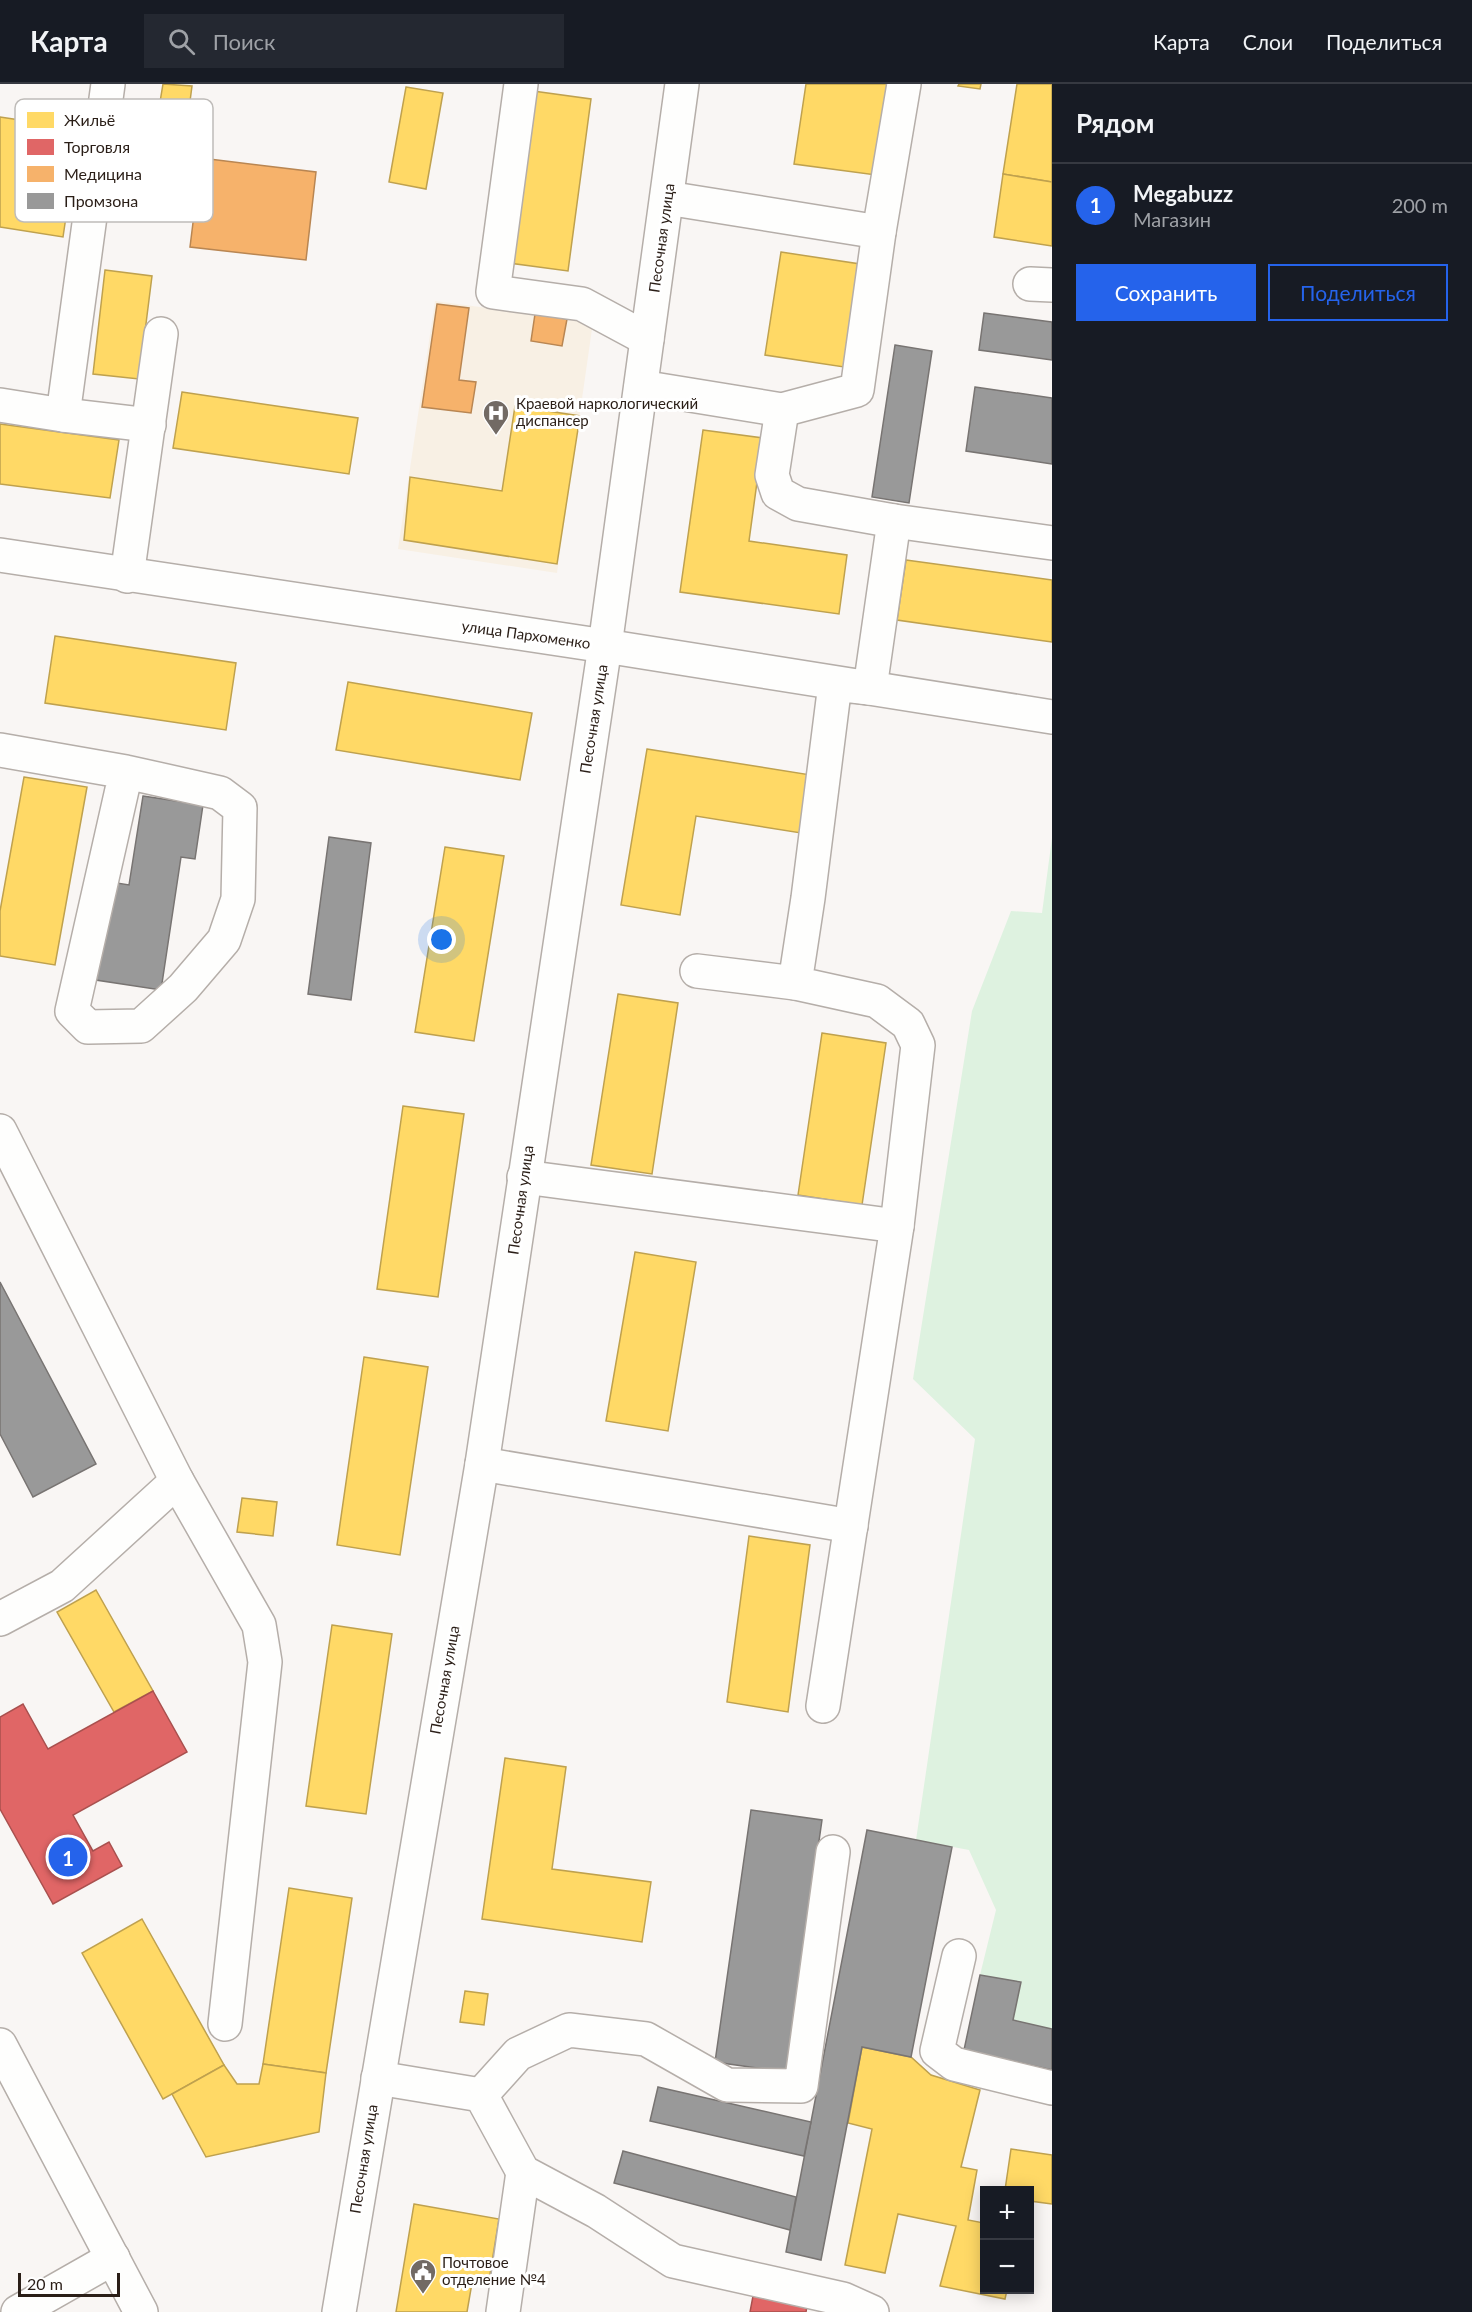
<!DOCTYPE html>
<html lang="ru">
<meta charset="utf-8">
<style>
:root{--surface:#171b24;--page:#242831;--text:#f1f3f6;--muted:#9ea1a6;--line:#363941;--accent:#2563eb}
body{margin:0;font-family:Lato,sans-serif;background:var(--page);color:var(--text)}
.controls{position:absolute;right:18px;bottom:18px;display:grid;overflow:hidden;border-radius:0px;box-shadow:0 3px 15px #0003}
.controls button{width:54px;height:54px;display:grid;place-items:center;padding:0;border:0;border-bottom:2px solid var(--line);background:var(--surface);color:var(--text);font:30px sans-serif}
.scale{position:absolute;left:18px;bottom:15px;width:102px;box-sizing:border-box;padding-left:6px;border:3px solid #2a1e17;border-top:0;font-size:16px;line-height:21px;white-space:nowrap;color:#2a1e17;-webkit-text-stroke:4px #fff;paint-order:stroke}
.you{position:absolute;left:442px;top:856px;width:21px;height:21px;margin:-15px;border:4px solid #fff;border-radius:50%;background:#1a73e8;box-shadow:0 0 0 9px #1a73e833}
.badge{display:grid;place-items:center;width:39px;height:39px;border-radius:50%;background:var(--accent);color:#fff;font-size:20px;font-weight:700}
.pin{position:absolute;translate:-50% -50%;border:3px solid #fff;box-shadow:0 2px 6px #0006}
.list{margin:0;padding:0;list-style:none}
h2{display:flex;justify-content:space-between;align-items:center;height:78px;margin:0;padding:0 24px;font-size:26px}
h2 small{font-size:20px;font-weight:400;color:var(--muted)}
.list li{display:grid;grid-template-columns:39px 1fr auto;gap:18px;align-items:center;box-sizing:border-box;height:84px;padding:0 24px;border-top:2px solid var(--line)}
.list b{display:block;font-size:22px;white-space:nowrap}
.list p{margin:0;font-size:20px;white-space:nowrap;color:var(--muted)}
.list em{font-size:20px;font-style:normal;color:var(--muted)}
.actions{display:flex;gap:12px;padding:18px 24px}
.actions a{flex:1;padding:14px 0;border:2px solid var(--accent);border-radius:0px;text-align:center;font-size:21px;color:var(--accent)}
.actions .main{background:var(--accent);color:#fff}
.icon{flex:none;width:33px;height:33px;fill:none;stroke:currentColor;stroke-width:2;stroke-linecap:round;stroke-linejoin:round}
.map{position:relative;flex:none;width:1052px;height:2228px;overflow:hidden}
header{display:flex;align-items:center;gap:36px;box-sizing:border-box;height:84px;padding:0 30px;background:var(--surface);border-bottom:2px solid var(--line)}
header strong{font-size:28px}
nav{display:flex;gap:33px;margin-inline-start:auto;font-size:21px}
.search{width:420px;height:54px;background:var(--page);display:flex;align-items:center;gap:15px;box-sizing:border-box;padding:0 21px;border-radius:0px;color:var(--muted);font-size:22px}
main{display:flex}
aside{flex:1;background:var(--surface)}
.map>svg:first-child{display:block}
.medical{fill:#f8f0e4}
.green{fill:#def2e0}
.homes{fill:#ffd966;stroke:#bfa14e;stroke-width:1.5}
.shops{fill:#e06666;stroke:#a9504e;stroke-width:1.5}
.health{fill:#f6b26b;stroke:#b98652;stroke-width:1.5}
.industry{fill:#999;stroke:#787472;stroke-width:1.5}
.lines{fill:none;stroke-linecap:round;stroke-linejoin:round}
.minor-casing{stroke:#b5aea9;stroke-width:36}
.major-casing{stroke:#b5aea9;stroke-width:36}
.minor{stroke:#fefefd;stroke-width:33}
.major{stroke:#fefefd;stroke-width:33}
.labels{text-anchor:middle;stroke-width:6;stroke-linejoin:round;paint-order:stroke}
.street-label{font-size:15px;fill:#2a1e17;stroke:#fff}
.poi-label{font-size:15px;fill:#2a1e17;stroke:#fff;text-anchor:start}
.key{fill:#fff;stroke:#bfbcb9;stroke-width:1.5}
.key-label{font-size:16px;fill:#2a1e17}
</style>
<header>
<strong>Карта</strong>
<div class="search"><svg class="icon" aria-label="search" viewBox="0 0 24 24"><circle cx="10" cy="10" r="6"/><path d="M15 15l6 6"/></svg>Поиск</div>
<nav><a>Карта</a><a>Слои</a><a>Поделиться</a></nav>
</header>
<main>
<div class="map">
<svg width="1052" height="2228" viewBox="0 0 1052 2228">
<rect width="100%" height="100%" fill="#f9f6f4"/>
<polygon class="medical" points="435,217 593,238 557,489 398,465"/>
<polygon class="green" points="1052,754 1052,1945 1013,1936 1021,1898 980,1891 996,1826 969,1766 916,1756 975,1355 913,1295 972,927 1011,827 1042,829"/>
<g class="homes">
<polygon points="163,0 192,2 187,40 157,36"/>
<polygon points="806,0 889,0 876,91 794,80"/>
<polygon points="959,0 981,0 980,5 958,2"/>
<polygon points="1017,0 1052,0 1052,98 1003,90"/>
<polygon points="406,3 443,9 426,105 389,98"/>
<polygon points="533,7 591,15 568,187 509,179"/>
<polygon points="0,33 79,45 63,153 0,143"/>
<polygon points="1003,90 1052,98 1052,162 994,153"/>
<polygon points="781,168 860,180 844,283 765,271"/>
<polygon points="105,186 152,192 139,295 93,290"/>
<polygon points="182,308 358,334 349,390 173,364"/>
<polygon points="515,322 580,332 557,480 404,456 410,393 502,407"/>
<polygon points="0,340 119,356 110,414 0,400"/>
<polygon points="703,346 763,354 749,457 847,471 839,530 680,508"/>
<polygon points="906,476 1052,496 1052,558 897,536"/>
<polygon points="55,552 236,579 226,646 45,619"/>
<polygon points="348,598 532,629 520,696 336,666"/>
<polygon points="647,665 811,691 801,749 696,732 680,831 621,821"/>
<polygon points="24,693 87,703 55,881 0,872 0,827"/>
<polygon points="445,763 504,772 474,957 415,948"/>
<polygon points="618,910 678,919 652,1090 591,1081"/>
<polygon points="822,949 886,959 862,1121 798,1111"/>
<polygon points="403,1022 464,1030 438,1213 377,1205"/>
<polygon points="635,1168 696,1178 668,1347 606,1337"/>
<polygon points="364,1273 428,1283 400,1471 337,1461"/>
<polygon points="242,1414 277,1418 273,1452 237,1448"/>
<polygon points="749,1452 810,1461 788,1628 727,1618"/>
<polygon points="96,1506 153,1607 114,1628 57,1528"/>
<polygon points="332,1541 392,1550 366,1730 306,1722"/>
<polygon points="505,1674 566,1683 552,1785 651,1798 642,1858 482,1835"/>
<polygon points="289,1804 352,1814 326,1989 263,1980"/>
<polygon points="142,1835 224,1981 163,2015 82,1869"/>
<polygon points="465,1907 488,1910 484,1941 460,1938"/>
<polygon points="862,1963 911,1973 931,1991 980,2006 961,2083 977,2086 968,2136 984,2139 984,2206 1007,2206 1005,2215 940,2202 956,2142 898,2130 885,2189 845,2181 872,2045 848,2039"/>
<polygon points="263,1980 326,1989 319,2048 206,2073 172,2010 224,1981 237,2000 259,2000"/>
<polygon points="1011,2065 1052,2071 1052,2120 1030,2117 1030,2106 1005,2106"/>
<polygon points="414,2120 499,2135 488,2202 472,2199 467,2228 396,2228"/>
</g>
<g class="shops">
<polygon points="153,1607 187,1668 73,1731 93,1767 109,1758 122,1782 53,1820 0,1725 0,1633 23,1620 48,1665"/>
<polygon points="753,2212 807,2222 806,2228 750,2228"/>
</g>
<g class="health">
<polygon points="201,74 316,88 306,176 190,163"/>
<polygon points="437,220 469,224 459,296 476,298 471,329 422,323"/>
<polygon points="535,230 567,235 562,262 531,257"/>
</g>
<g class="industry">
<polygon points="984,229 1052,238 1052,276 979,266"/>
<polygon points="895,261 932,267 909,419 872,413"/>
<polygon points="975,303 1052,314 1052,380 966,367"/>
<polygon points="143,712 203,721 195,775 181,773 161,906 96,896 111,798 129,801"/>
<polygon points="329,753 371,759 351,916 308,910"/>
<polygon points="0,1198 96,1380 33,1413 0,1350"/>
<polygon points="751,1726 822,1736 786,1988 715,1978"/>
<polygon points="867,1746 952,1763 911,1973 862,1963 821,2176 786,2168"/>
<polygon points="980,1891 1021,1898 1013,1936 1052,1945 1052,1986 964,1966"/>
<polygon points="658,2003 811,2038 804,2072 650,2037"/>
<polygon points="623,2067 796,2113 790,2146 614,2099"/>
</g>
<g class="lines">
<g class="minor-casing">
<g id="minor">
<polyline points="521,0 493,208 582,220 647,255"/>
<polyline points="667,114 879,148"/>
<polyline points="1030,200 1052,201"/>
<polyline points="641,303 782,326 857,306 879,148 904,0"/>
<polyline points="0,321 63,331 149,341"/>
<polyline points="782,326 772,391 778,409 798,420 894,437 870,604 835,600 808,814 795,899 877,917 908,940 918,961 897,1142 823,1622"/>
<polyline points="63,331 108,0"/>
<polyline points="894,437 1052,459"/>
<polyline points="0,471 605,562 1052,633"/>
<polyline points="127,492 161,250"/>
<polyline points="0,666 126,688 220,709 240,724 238,815 224,856 183,904 141,942 88,943 72,927 126,688"/>
<polyline points="697,887 795,899"/>
<polyline points="0,1047 177,1397 259,1541 265,1578 225,1940"/>
<polyline points="524,1093 897,1142"/>
<polyline points="482,1380 851,1442"/>
<polyline points="0,1535 62,1502 177,1397"/>
<polyline points="959,1872 937,1967 954,1980 1052,2004"/>
<polyline points="378,1994 481,2011 523,2088 596,2127 673,2177 843,2215 872,2228"/>
<polyline points="481,2011 518,1970 569,1946 646,1955 727,2001 801,2002 833,1768"/>
<polyline points="18,2228 113,2174"/>
<polyline points="339,2228 482,1380 605,562 682,0"/>
<polyline points="503,2228 523,2088"/>
</g>
</g>
<g class="major-casing">
<polyline id="major" points="0,1961 141,2228"/>
</g>
<use href="#minor" class="minor"/>
<use href="#major" class="major"/>
</g>
<defs>
<g id="hospital-pin" transform="scale(1.35)"><path d="M0 17L-7.5 6A9.5 9.5 0 1 1 7.5 6Z" fill="#726a64" stroke="#fff"/><path d="M-5-5h3v3.5h4V-5h3V5h-3V1.5h-4V5h-3Z" fill="#fff"/></g>
<g id="civic-pin" transform="scale(1.35)"><path d="M0 17L-7.5 6A9.5 9.5 0 1 1 7.5 6Z" fill="#726a64" stroke="#fff"/><path d="M-.6-6.5H3V-4.5H.6V-3L4-1V1h2V6H-6V1h2V-1L-.6-3ZM-1.2 2.5V6h2.4V2.5Z" fill="#fff"/></g>
</defs>
<g fill-rule="evenodd">
<use href="#hospital-pin" x="496" y="329"/>
<use href="#civic-pin" x="423" y="2188"/>
</g>
<g class="labels">
<g class="street-label">
<text transform="translate(662 154) rotate(-82)" y="5">Песочная улица</text>
<text transform="translate(526 551) rotate(8)" y="5">улица Пархоменко</text>
<text transform="translate(594 635) rotate(-81)" y="5">Песочная улица</text>
<text transform="translate(521 1116) rotate(-82)" y="5">Песочная улица</text>
<text transform="translate(445 1596) rotate(-80)" y="5">Песочная улица</text>
<text transform="translate(364 2075) rotate(-81)" y="5">Песочная улица</text>
</g>
<g class="poi-label">
<text x="516" y="325">Краевой наркологический<tspan x="516" dy="17">диспансер</tspan></text>
<text x="442" y="2184">Почтовое<tspan x="442" dy="17">отделение №4</tspan></text>
</g>
</g>
<rect x="15" y="15" width="198" height="123" rx="9" class="key"/>
<rect x="27" y="28" width="27" height="16" fill="#ffd966"/>
<rect x="27" y="55" width="27" height="16" fill="#e06666"/>
<rect x="27" y="82" width="27" height="16" fill="#f6b26b"/>
<rect x="27" y="109" width="27" height="16" fill="#999"/>
<g class="key-label">
<text x="64" y="42">Жильё</text>
<text x="64" y="69">Торговля</text>
<text x="64" y="96">Медицина</text>
<text x="64" y="123">Промзона</text>
</g>
</svg>
<div class="controls">
<button>+</button>
<button>−</button>
</div>
<div class="scale">20 m</div>
<div class="you"></div>
<div class="pin badge" style="left:68px;top:1773px">1</div>
</div>
<aside>
<h2>Рядом<small></small></h2>
<ul class="list">
<li><span class="badge">1</span><div><b>Megabuzz</b><p>Магазин</p></div><em>200 m</em></li>
</ul>
<div class="actions"><a class="main">Сохранить</a><a>Поделиться</a></div>
</aside>
</main>
